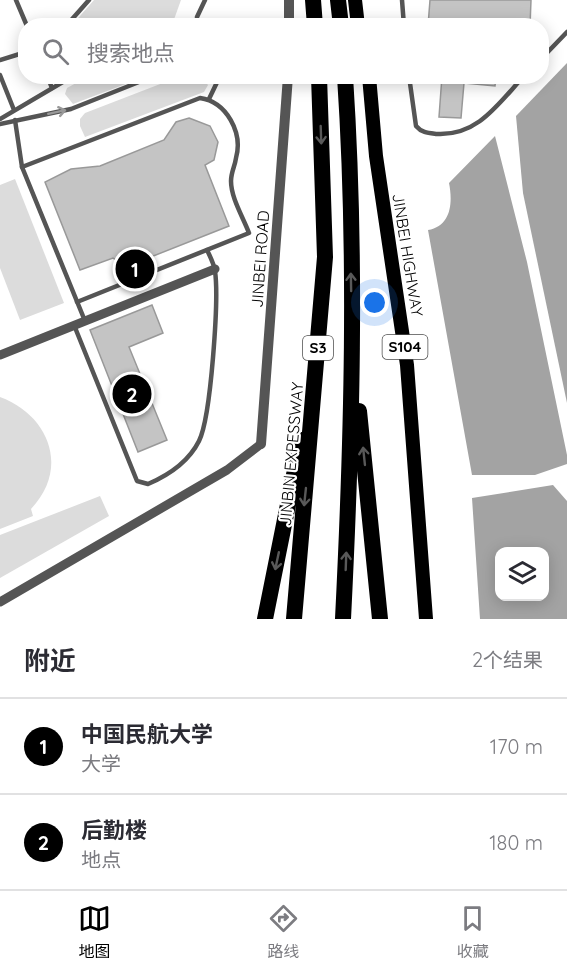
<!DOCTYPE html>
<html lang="zh">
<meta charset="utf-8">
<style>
:root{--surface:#fff;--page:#f7f7f7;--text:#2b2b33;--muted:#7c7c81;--line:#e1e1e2;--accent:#000}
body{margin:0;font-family:Quicksand,"Noto Sans SC",sans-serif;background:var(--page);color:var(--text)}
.controls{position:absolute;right:18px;bottom:18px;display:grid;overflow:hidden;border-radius:12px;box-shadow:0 3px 15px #0003}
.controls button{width:54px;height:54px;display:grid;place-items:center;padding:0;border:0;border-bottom:2px solid var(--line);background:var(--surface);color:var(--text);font:30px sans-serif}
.you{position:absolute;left:375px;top:303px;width:21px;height:21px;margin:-15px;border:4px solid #fff;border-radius:50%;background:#1a73e8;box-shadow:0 0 0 9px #1a73e833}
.badge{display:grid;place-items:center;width:39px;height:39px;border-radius:50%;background:var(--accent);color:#fff;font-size:20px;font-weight:700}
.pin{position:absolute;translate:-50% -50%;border:3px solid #fff;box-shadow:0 2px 6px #0006}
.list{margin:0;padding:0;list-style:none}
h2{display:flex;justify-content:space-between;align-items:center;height:78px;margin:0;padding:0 24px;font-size:26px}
h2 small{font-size:20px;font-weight:400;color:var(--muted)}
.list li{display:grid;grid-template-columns:39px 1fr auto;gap:18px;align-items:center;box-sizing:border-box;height:96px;padding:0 24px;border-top:2px solid var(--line)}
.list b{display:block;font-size:22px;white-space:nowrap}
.list p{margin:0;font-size:20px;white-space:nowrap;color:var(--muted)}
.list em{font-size:20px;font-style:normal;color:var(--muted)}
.icon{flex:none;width:33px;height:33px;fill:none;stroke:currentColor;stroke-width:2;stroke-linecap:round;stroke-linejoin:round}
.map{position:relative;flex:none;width:567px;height:619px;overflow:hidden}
.search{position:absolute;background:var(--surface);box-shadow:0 3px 15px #0003;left:18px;right:18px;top:18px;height:66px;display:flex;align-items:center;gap:15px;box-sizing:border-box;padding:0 21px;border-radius:24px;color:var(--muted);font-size:22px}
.sheet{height:270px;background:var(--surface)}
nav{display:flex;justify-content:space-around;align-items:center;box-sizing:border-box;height:84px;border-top:2px solid var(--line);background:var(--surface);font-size:16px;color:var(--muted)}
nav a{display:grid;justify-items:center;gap:3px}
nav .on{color:var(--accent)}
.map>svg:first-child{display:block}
.green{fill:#dcdcdc}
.water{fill:#a3a3a3;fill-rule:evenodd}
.building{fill:#c4c4c4;stroke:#999;stroke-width:1.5}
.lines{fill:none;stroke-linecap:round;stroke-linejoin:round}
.service{stroke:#555;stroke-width:4.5}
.minor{stroke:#555;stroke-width:9}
.tertiary{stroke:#555;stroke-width:10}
.primary{stroke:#000;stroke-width:14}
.motorway{stroke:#000;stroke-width:16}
.oneway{stroke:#999}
.oneway2{stroke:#595959}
.labels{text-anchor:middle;stroke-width:4.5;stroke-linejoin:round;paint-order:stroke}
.shield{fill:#fff;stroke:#4c4c4c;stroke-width:1.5}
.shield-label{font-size:15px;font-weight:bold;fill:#000}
.street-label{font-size:16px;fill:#000;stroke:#fff}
</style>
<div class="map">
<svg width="567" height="619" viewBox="0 0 567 619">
<rect width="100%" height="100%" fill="#fff"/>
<g class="green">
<polygon points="94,0 181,0 172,25 72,25"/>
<polygon points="89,76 144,76 144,77 73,104 65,94 67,88"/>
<polygon points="181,76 201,77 208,85 204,92 85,137 80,126 80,119 85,113"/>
<polygon points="15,179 64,303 20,320 0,268 0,185"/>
<path d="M0,397C49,415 70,468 31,509L33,516L0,529Z"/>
<polygon points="100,496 109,516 0,578 0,535"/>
</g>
<g class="water">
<polygon points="567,63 567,403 523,193 516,116"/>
<path d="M495,136L527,262L567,455V464L535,475H472L428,230C451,226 453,203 449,183Z"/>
<path d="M553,485L567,501V619H480L472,498ZM500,552H544V596H500Z"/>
</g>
<g class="building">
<polygon points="430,0 531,0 530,26 428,26"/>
<polygon points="442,76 496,76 495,86 464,83 461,118 439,117"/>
<polygon points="189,118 210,126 218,142 214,160 205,165 229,226 123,268 121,263 113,258 80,270 45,182 71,169 100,166 164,140 176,122"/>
<polygon points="152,305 163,333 129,347 167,440 138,452 90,330"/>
</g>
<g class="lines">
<g class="service">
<polyline points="16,0 27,26"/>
<polyline points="402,0 404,26"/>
<polyline points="66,26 89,0"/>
<polyline points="197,26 197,17 205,0"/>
<polyline points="542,58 567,32"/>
<polyline points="0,60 26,52"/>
<polyline points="0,75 14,110"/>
<polyline points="47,76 52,88"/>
<path d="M409,76L416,126C422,133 428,133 437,134C478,136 498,104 524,76"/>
<polyline points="209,99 220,76"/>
<polyline points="0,119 73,76"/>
<polyline points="15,120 22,167 85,321"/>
<polyline points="0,124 71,109 154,76"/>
<path d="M22,167L200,98C227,102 243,133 236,158C235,166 231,172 231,181C231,198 243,217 249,233L77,302"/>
<path d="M74,325L137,481L148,484C169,475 189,461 199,441C211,417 219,299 215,271C214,264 210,256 207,250"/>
</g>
<g class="minor">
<polyline points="0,355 215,269"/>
<polyline points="0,602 227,470 261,444"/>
</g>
<g class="tertiary">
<polyline points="289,0 289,26"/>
<polyline points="261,444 288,76"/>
</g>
<g class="primary">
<polyline points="355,0 358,26"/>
<polyline points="369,76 376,156 407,365 426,619"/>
</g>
<g class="motorway">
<polyline points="313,0 315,26"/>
<polyline points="338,0 341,26"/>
<polyline points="359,411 380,619"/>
<polyline points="265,619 301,440"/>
<polyline points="294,619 325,257 319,76"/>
<path d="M343,619C352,439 357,257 345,76"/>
</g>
</g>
<defs><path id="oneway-shaft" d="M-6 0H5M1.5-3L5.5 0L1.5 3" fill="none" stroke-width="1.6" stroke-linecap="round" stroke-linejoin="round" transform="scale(1.5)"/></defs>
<use class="oneway" href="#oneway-shaft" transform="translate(57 112) rotate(-12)"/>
<g class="oneway2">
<use href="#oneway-shaft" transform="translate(321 135) rotate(88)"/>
<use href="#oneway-shaft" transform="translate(351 282) rotate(-91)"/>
<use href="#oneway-shaft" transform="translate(364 456) rotate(-96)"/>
<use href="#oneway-shaft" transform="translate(305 497) rotate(96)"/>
<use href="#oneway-shaft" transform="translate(277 561) rotate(102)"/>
<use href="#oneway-shaft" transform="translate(346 561) rotate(-88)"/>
</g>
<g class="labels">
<g class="shield">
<rect x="382.5" y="335" width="45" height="24" rx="4.5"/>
<rect x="303" y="336" width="30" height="24" rx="4.5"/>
</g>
<g class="shield-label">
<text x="405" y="352">S104</text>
<text x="318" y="353">S3</text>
</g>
<g class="street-label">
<text transform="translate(408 255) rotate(81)" y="6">JINBEI HIGHWAY</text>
<text transform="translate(260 259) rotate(-86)" y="6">JINBEI ROAD</text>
<text transform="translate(291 454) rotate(-85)" y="6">JINBIN EXPESSWAY</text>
</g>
</g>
</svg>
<div class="controls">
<button><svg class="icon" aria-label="layers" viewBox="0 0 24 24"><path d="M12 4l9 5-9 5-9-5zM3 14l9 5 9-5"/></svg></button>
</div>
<div class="you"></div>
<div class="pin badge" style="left:135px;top:269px">1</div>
<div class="pin badge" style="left:132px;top:394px">2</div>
<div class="search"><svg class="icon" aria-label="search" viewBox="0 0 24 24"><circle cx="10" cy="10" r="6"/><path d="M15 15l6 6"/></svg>搜索地点</div>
</div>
<section class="sheet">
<h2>附近<small>2个结果</small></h2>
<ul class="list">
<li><span class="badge">1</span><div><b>中国民航大学</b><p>大学</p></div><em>170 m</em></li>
<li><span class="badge">2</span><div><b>后勤楼</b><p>地点</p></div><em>180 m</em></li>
</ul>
</section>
<nav>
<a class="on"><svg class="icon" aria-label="map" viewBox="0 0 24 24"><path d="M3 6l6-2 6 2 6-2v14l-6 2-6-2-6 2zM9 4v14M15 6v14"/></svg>地图</a>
<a><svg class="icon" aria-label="directions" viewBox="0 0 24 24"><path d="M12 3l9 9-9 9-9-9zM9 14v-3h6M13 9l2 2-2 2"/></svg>路线</a>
<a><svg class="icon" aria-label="saved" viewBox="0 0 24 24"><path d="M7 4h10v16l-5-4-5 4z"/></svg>收藏</a>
</nav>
